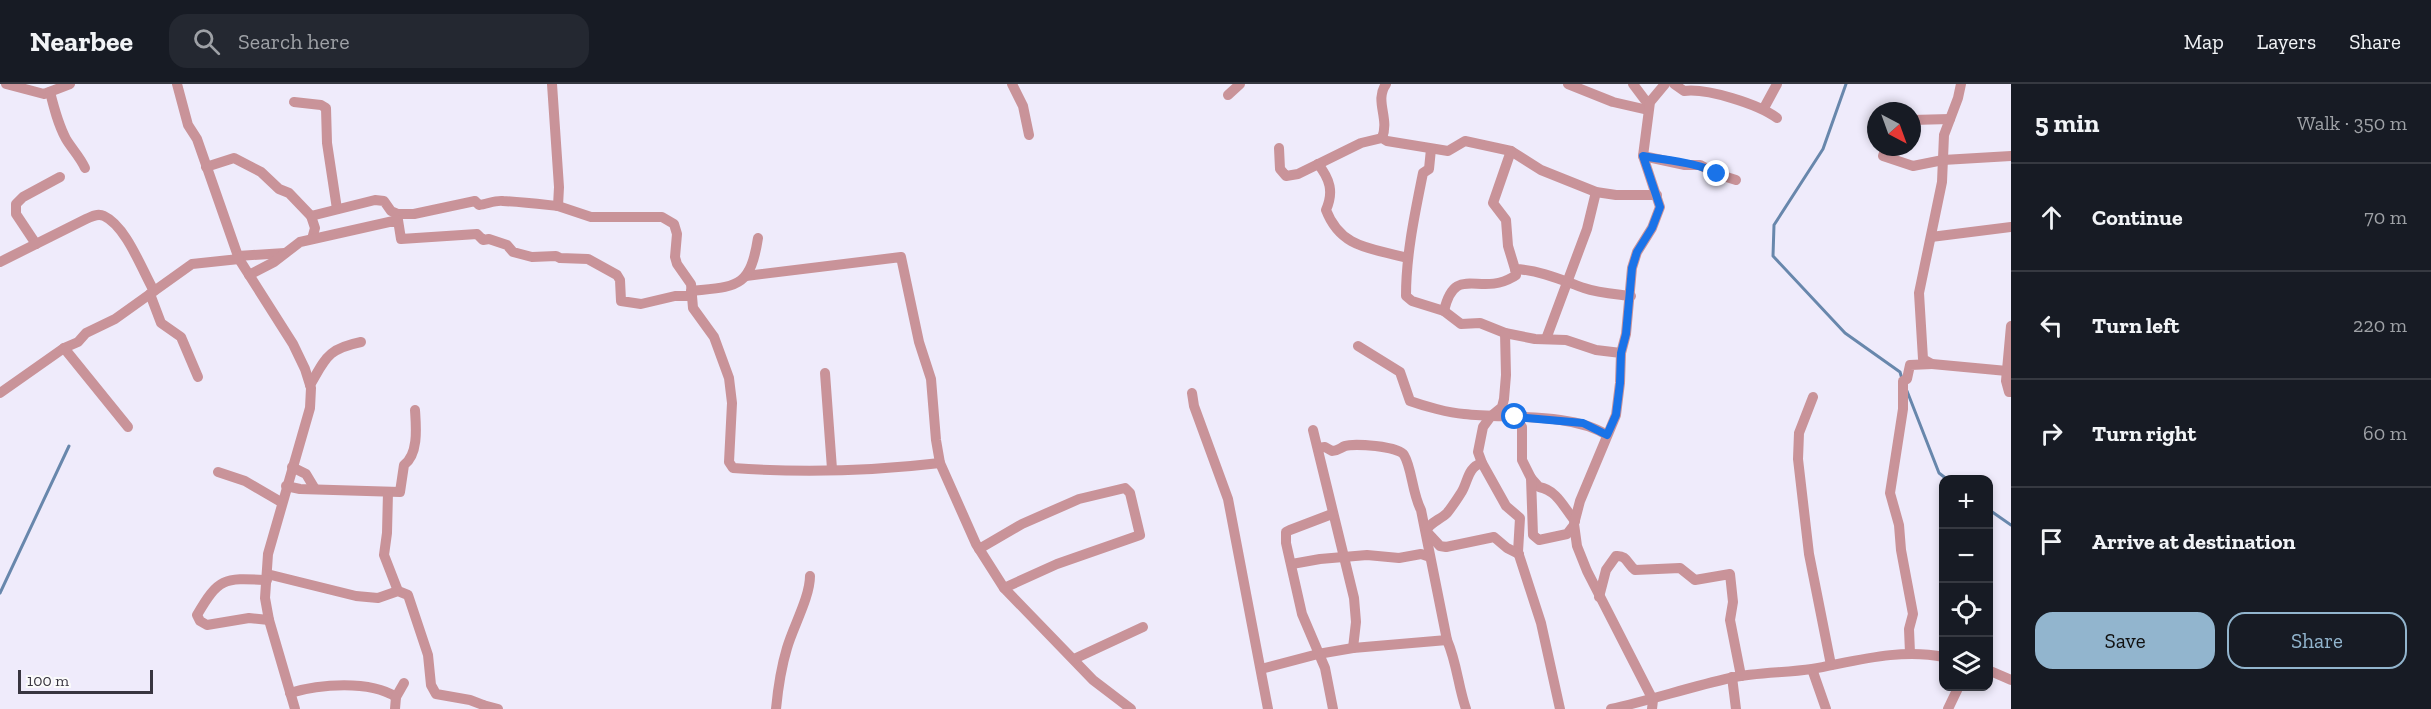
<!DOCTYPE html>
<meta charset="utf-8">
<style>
:root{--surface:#171b24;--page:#242831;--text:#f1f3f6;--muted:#9ea1a6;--line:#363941;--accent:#92b5ce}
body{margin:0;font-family:"Zilla Slab",serif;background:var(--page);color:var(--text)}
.controls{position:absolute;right:18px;bottom:18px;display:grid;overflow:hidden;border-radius:12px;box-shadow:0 3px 9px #0003}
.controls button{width:54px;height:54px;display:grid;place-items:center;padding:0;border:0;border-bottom:2px solid var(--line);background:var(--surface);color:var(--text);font:30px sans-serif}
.compass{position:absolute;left:1867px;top:18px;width:54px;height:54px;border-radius:50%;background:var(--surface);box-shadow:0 3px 9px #0003;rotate:139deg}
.scale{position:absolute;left:18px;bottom:15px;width:135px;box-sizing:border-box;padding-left:6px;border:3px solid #383540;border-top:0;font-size:16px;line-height:21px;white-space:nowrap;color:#383540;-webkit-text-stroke:4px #fbfbfb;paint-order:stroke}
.stop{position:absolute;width:18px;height:18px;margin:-14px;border:4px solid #1a73e8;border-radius:50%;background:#fff}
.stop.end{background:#1a73e8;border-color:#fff;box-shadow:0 2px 6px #0008}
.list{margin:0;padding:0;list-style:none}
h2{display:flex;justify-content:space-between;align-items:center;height:78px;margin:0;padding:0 24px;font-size:26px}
h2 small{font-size:20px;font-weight:400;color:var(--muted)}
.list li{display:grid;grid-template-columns:39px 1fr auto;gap:18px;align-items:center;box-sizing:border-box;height:108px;padding:0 24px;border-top:2px solid var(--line)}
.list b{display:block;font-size:22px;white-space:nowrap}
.list em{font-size:20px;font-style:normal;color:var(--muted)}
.actions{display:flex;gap:12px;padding:18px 24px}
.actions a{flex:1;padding:14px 0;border:2px solid var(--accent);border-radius:18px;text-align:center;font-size:21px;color:var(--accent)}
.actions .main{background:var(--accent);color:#111}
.icon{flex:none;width:33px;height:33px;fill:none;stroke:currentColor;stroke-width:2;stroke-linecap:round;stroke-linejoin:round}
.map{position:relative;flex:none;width:2011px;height:625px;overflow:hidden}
header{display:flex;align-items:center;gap:36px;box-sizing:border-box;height:84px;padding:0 30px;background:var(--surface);border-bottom:2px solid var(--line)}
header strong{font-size:28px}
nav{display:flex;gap:33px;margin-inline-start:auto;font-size:21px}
.search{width:420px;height:54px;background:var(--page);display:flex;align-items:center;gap:15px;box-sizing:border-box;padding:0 21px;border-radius:18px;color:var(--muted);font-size:22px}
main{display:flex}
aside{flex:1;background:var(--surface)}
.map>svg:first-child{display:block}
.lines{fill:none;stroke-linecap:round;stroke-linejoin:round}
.stream{stroke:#6887ac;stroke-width:3}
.minor{stroke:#c99399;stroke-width:10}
.route{stroke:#1a73e8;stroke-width:8}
</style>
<header>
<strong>Nearbee</strong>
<div class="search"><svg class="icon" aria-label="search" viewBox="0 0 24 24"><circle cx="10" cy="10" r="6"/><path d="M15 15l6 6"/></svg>Search here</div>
<nav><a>Map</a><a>Layers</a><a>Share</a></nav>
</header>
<main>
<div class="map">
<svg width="2011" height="625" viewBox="0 0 2011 625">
<rect width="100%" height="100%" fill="#efebfb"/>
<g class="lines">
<g class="stream">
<polyline points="1846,0 1823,65 1774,141 1773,172 1845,249 1900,288 1902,295"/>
<polyline points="1907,307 1939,389 1948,396"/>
<polyline points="1988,425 2011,441"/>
<polyline points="0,509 69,362"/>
</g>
<g class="minor">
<polyline points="6,0 44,10 70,0"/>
<polyline points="177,0 188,41 197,55 239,175 293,260 305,285 311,304 310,324 268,470 265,514 269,536 295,625"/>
<path d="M552,0L559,103L558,122L591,133H662L674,140L677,150L675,173L677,180L691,200L693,224L714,253L729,294L732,319L729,378L733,384C802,389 872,387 940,379"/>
<polyline points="1012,0 1023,22 1029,51"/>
<polyline points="1568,0 1613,18 1648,26"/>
<polyline points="1633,0 1645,16 1650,18"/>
<path d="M1674,0L1684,7C1707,4 1758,20 1777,34"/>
<polyline points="1961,0 1958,14 1944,51 1942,98 1919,209 1923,275 1932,280 2007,287"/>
<path d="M50,8C54,24 58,40 66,55C72,65 80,73 85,84"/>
<polyline points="1228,11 1240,0"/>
<polyline points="294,18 321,21 326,24 327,59 337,125"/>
<polyline points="1764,24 1777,0"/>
<polyline points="1912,36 1950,35"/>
<path d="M1382,54C1390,34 1374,17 1386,0"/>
<polyline points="1886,63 1883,72 1913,82 1943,76 2011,72"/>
<polyline points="1279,64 1280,85 1286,92 1298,90 1361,59 1382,54 1387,57 1448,67 1465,57 1511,67 1541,86 1596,108 1616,111 1657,111"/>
<path d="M1431,65L1429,85L1423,89C1415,129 1406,170 1406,212L1412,217L1444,227L1461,240L1480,239L1505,249L1535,255L1566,256L1596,266L1621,269"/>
<path d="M1511,67L1493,119L1506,136L1508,162L1515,185C1539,186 1562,196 1584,204C1598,209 1616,210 1631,212"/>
<polyline points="1643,72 1685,81 1700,81 1717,90 1736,96"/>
<path d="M1318,80C1330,95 1334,108 1326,126C1341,165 1372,164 1407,174"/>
<polyline points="206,83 234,74 261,88 279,105 289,109 311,132 315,144 312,155"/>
<path d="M311,132L375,116L384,117L391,127L398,130H414L475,117L479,121C487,120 496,116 503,117C522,118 539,120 558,122"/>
<polyline points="1931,153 2011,143"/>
<polyline points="36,160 16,130 16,120 23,113 60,93"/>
<polyline points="238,172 285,169"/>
<path d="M0,178L86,135C92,132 98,129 104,132C126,142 142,186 154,207"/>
<polyline points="249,191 274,178 300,158 398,136 401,155 477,150 483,156 489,155 507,161 513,168 532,173 556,172 560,174 588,175 617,191 620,196 621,217 641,220 675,212 692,212"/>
<polyline points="746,192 901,173 919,258 931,295 936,356 940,379 976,460 1004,504 1093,596 1131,625"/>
<path d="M691,207C737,202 750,205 758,154"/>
<polyline points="150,210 161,239 181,253 198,293"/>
<path d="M1444,227C1455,179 1479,213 1513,193L1516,191L1515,185"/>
<polyline points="2011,242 2006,297 2009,308 2011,308"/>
<polyline points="1505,249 1506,291 1504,315 1502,323 1491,332 1483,343 1478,368 1482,379 1506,422 1520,434 1518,468 1541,539 1560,625"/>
<polyline points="1546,255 1587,145 1596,108"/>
<path d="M1358,262L1400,288L1410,317C1424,322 1449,329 1464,330C1507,335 1571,328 1607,351"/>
<polyline points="64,264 128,343"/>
<polyline points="825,289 832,385"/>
<path d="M310,301C326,274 327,265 361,258"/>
<polyline points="0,309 64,264 78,258 86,249 115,235 192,180 239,175"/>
<polyline points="1192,309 1194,322 1228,415 1268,625"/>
<polyline points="1813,313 1799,349 1798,375 1809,470 1831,581"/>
<path d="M1512,328L1522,343V376L1531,394L1539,403C1557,406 1564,424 1575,437"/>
<polyline points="1313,346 1354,514 1356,538 1353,564"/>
<path d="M1318,364L1325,363L1332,367C1338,367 1340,364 1345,362C1353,359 1399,362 1404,371C1412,384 1412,409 1421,426L1447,556C1457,579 1458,602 1466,625"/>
<path d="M1482,379C1467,383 1468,399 1461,409C1457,415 1452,423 1447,429C1440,436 1430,438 1426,447L1440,462L1446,463L1494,453L1507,464L1519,470"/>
<polyline points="292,383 306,390 315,405"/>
<polyline points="218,388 245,397 281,418"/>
<polyline points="1531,394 1533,451 1539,456 1567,450 1574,441"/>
<path d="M286,402L300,405L400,408L404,381C419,370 416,342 415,326"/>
<polyline points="388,408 387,449 384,471 398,507"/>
<polyline points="1332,430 1290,446 1286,448 1286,459 1302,530 1325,584 1333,625"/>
<polyline points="979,465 1022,440 1079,415 1125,404 1130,409 1140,451 1057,480 1004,504"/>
<polyline points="1292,480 1320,475 1367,471 1399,474 1421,470 1430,473"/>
<polyline points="267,490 356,512 378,514 398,507 408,511 428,571 431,601 436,610 470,616 483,621 485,625"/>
<path d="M267,496C224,494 219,493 197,531L200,537L207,541L249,534L269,536"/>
<path d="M1599,513L1606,486L1616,472C1627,471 1627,480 1635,486L1680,484L1695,496L1730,490L1733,518L1730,536L1741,592"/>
<polyline points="1910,569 1909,545 1913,530 1901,466 1899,441 1890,409 1903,325 1903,297 1907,295 1910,281 1932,280"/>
<polyline points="1074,575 1143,543"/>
<polyline points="1261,585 1318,570 1353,564 1447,556"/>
<polyline points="1812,585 1826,625"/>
<polyline points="1988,586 2011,596"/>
<polyline points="1732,593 1736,625"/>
<path d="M290,609C319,600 370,596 396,613"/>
<polyline points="483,621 498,625"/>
<polyline points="395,625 396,613 404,599"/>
<path d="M776,625C778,604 781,584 787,564C793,543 810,513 810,492"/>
<path d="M1611,625C1651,616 1690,603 1730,594C1757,588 1785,589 1812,585C1856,577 1899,564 1944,573"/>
<polyline points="1652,625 1653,616 1587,487 1577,462 1574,440 1580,417 1616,331 1620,299 1621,269 1626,250 1632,184 1637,168 1652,144 1660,123 1643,72 1650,18 1665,0"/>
<polyline points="1948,625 1959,602"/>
</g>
</g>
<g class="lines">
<path class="route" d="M1515,333L1583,339L1607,351L1616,331L1620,299L1621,269L1626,250L1632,184L1637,168L1652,144L1660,123L1643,72C1664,76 1702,79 1717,90"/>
</g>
</svg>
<div class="controls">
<button>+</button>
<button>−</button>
<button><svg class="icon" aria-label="locate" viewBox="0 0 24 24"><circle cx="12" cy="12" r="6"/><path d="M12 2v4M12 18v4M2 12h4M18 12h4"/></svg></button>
<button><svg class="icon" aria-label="layers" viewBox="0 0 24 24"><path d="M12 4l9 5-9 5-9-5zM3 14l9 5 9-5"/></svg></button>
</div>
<svg class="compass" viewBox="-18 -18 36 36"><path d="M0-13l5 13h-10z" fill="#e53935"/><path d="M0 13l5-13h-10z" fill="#9ea1a6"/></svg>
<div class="scale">100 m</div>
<div class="stop" style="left:1515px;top:333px"></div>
<div class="stop end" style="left:1717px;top:90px"></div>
</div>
<aside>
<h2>5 min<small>Walk · 350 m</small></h2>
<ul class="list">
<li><svg class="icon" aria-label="ahead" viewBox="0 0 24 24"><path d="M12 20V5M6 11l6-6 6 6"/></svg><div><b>Continue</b></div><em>70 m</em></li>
<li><svg class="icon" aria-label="left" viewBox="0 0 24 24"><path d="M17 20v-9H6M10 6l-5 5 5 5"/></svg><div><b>Turn left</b></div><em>220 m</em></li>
<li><svg class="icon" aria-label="right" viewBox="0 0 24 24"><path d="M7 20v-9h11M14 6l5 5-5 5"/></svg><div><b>Turn right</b></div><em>60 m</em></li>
<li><svg class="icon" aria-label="arrive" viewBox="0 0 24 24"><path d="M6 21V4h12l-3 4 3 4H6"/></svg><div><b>Arrive at destination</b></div></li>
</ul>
<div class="actions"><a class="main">Save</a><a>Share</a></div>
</aside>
</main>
